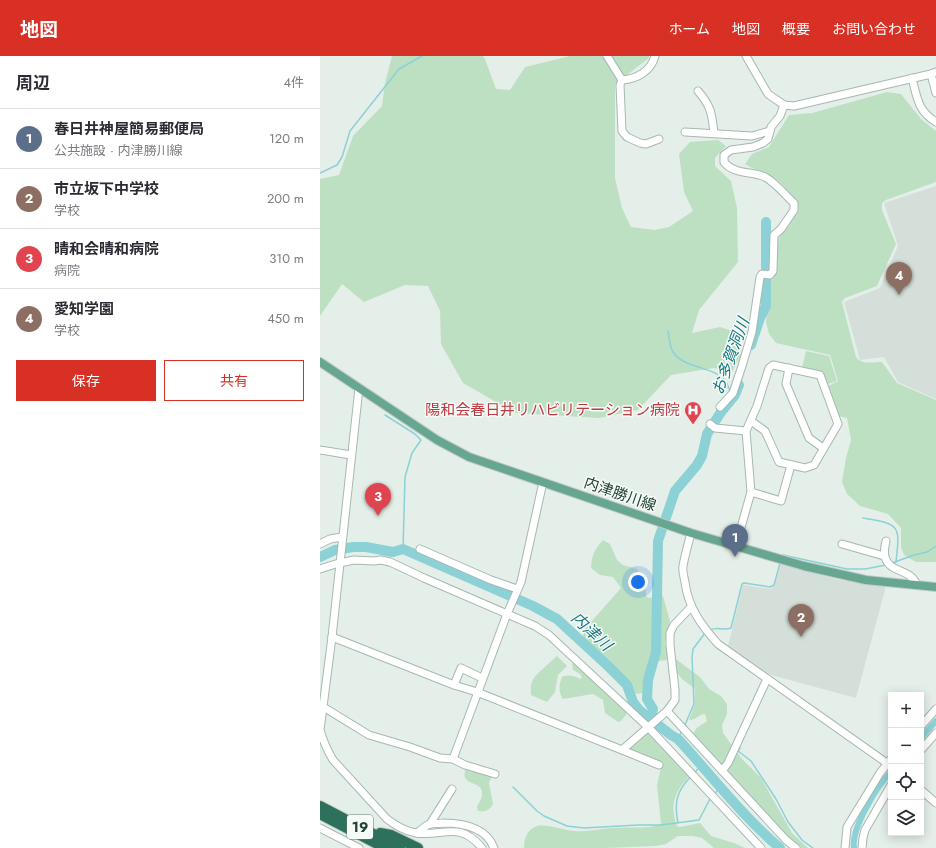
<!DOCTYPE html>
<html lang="ja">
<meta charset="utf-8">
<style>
:root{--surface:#fff;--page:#f2f2f3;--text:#2b2b33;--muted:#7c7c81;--line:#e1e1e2;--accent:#d93025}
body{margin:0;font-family:Jost,"Noto Sans JP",sans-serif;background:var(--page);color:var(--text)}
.controls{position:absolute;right:12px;bottom:12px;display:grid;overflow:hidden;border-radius:0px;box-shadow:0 2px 10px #0003}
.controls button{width:36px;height:36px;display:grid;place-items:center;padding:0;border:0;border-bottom:1px solid var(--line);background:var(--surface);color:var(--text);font:20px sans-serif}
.you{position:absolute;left:318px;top:526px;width:14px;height:14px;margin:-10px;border:3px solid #fff;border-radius:50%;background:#1a73e8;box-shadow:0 0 0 6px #1a73e833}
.badge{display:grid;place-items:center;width:26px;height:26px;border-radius:50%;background:var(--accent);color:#fff;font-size:13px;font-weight:700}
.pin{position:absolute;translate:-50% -33px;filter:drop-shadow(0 1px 2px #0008)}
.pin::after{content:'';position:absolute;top:21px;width:14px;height:12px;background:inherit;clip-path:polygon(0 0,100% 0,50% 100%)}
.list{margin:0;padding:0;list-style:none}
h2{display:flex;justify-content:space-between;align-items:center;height:52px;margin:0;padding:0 16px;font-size:17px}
h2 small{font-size:13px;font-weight:400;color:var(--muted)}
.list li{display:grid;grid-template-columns:26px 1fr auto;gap:12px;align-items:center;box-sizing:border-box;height:60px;padding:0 16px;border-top:1px solid var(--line)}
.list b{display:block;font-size:15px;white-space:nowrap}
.list p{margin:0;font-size:13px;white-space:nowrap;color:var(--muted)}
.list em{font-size:13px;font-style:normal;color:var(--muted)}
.actions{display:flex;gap:8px;padding:12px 16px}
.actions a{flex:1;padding:9px 0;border:1px solid var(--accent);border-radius:0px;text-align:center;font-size:14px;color:var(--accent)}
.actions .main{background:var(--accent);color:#fff}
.icon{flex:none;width:22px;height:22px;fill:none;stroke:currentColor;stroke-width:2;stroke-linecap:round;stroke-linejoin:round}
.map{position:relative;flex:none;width:616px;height:792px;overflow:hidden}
header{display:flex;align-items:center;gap:24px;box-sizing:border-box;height:56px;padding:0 20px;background:var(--accent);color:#fff}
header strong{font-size:19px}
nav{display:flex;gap:22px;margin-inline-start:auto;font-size:14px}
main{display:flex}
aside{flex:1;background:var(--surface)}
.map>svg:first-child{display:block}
.built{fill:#d3dfd8}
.green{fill:#bde0c3}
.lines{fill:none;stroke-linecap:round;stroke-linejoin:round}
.stream{stroke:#8bd1d6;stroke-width:1.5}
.canal{stroke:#8bd1d6;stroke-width:6}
.river{stroke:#8bd1d6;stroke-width:10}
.minor-casing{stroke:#a7b8b0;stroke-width:9}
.major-casing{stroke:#c1cac7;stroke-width:10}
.highway-casing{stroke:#c1cac7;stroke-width:12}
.minor{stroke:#fff;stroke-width:7}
.major{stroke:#67a690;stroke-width:8}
.highway{stroke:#2d705c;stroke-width:10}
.labels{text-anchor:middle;stroke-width:3;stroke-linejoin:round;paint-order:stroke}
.shield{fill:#f6fbf8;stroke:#627a71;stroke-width:1}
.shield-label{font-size:14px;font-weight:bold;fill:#234237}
.health-label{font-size:15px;fill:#be3a42;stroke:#f6fbf8;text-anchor:end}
.street-label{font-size:15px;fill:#234237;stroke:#f6fbf8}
.water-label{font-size:16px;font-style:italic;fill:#197982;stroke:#f6fbf8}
</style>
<header>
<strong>地図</strong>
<nav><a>ホーム</a><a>地図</a><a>概要</a><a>お問い合わせ</a></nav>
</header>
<main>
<aside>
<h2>周辺<small>4件</small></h2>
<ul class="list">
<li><span class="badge" style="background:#5c6f8a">1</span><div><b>春日井神屋簡易郵便局</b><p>公共施設 · 内津勝川線</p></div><em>120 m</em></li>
<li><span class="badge" style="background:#8d6e63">2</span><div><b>市立坂下中学校</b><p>学校</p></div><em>200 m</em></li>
<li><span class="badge" style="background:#e0444e">3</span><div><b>晴和会晴和病院</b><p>病院</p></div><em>310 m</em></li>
<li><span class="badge" style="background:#8d6e63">4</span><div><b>愛知学園</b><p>学校</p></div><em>450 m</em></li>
</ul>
<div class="actions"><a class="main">保存</a><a>共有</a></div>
</aside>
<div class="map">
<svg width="616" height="792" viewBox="0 0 616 792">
<rect width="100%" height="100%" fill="#e5efe9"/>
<g class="built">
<polygon points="616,130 616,343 578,326 564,301 540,304 524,246 560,232 578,190 564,147"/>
<polygon points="461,508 519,524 566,530 536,642 444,617 408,590 423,529 451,533 454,530"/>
</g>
<g class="green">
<polygon points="72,0 163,0 165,3 176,33 190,34 205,11 250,0 329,0 329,2 295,28 295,122 302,152 311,171 335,174 349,171 373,155 364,136 359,98 370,86 398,84 406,90 395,102 395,110 411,125 417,152 418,206 379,254 372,277 400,271 416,276 421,299 412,316 394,312 351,319 318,354 279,362 195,357 143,327 121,288 120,255 108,230 85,229 44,246 22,228 0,260 0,123 19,119 33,80 62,50 65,27"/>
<path d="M567,36L581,38L601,63L616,75V126L566,144L562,147V154L576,188L557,230L525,242L522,246L536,301C541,309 553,306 562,306L577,327L616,344V506H596L584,499L581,491V472L568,458L540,450L527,438L522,426L526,402L531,384L527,362L518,360L508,330L518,325L510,299L456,287L449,278L446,266L451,224L455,220L457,188L460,180L478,152C473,138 460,123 446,117C438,114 432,113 425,108L432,98L449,91L469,59L492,57Z"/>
<polygon points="486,295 509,300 517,325 505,329 501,317 482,312"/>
<path d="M283,484L290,488L297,504L303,509L317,513L325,524L326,539L328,542L335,541L340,537L343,540L350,565L345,587L346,592L349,598L380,621L389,633L401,640L407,648V658L402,669L403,677L422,703L441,722L472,777L488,792H479L469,783L373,679C375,671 382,669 387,665L385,658C379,658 375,665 369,664L375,648V633L362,623L347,604L330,606L325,633L322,637L317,638L313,636L298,616L268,588L263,581L264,574L301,532L293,521L280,519L271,512C272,499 274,494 283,484Z"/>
<path d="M237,600L247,610L238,619L235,636L227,646L211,639C211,635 210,630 212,626C214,619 231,606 237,600Z"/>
<path d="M254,606L306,654V659L301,665L298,666L285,657L283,644L273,638L243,643C238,636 239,628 242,621C248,618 255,620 260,623L262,622L260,618L253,614L252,608Z"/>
<path d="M326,677H330L370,719C355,736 349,748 357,770L360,771L380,767L391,780L414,787L425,792H394L382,782L373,780H358L346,788L336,790L285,792H204C204,783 207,773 217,770C229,768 242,774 254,775C267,776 279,773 291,772C308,770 326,774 341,768L337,729L341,711L309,695V693Z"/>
<path d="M146,711L172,720L169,727L173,748C169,755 165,756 158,755L157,751C158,747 162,744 162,739C164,722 138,733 146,711Z"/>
</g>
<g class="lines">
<g class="stream">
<polyline points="0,117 17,109 22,101 30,75 79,13 102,0"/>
<path d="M348,275C349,281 350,291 353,296C367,317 406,307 410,337"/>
<polyline points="65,359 95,378 101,384 92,397 85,421 83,493"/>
<path d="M543,462C581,468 580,470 576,506"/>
<polyline points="463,500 463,499 527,513 545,513 566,509"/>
<polyline points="572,507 594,499 607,496 616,490"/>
<path d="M390,574C397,570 404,575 411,572L422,528L424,527L450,531L454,529L460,507"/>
<polyline points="364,671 374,648 372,601 373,593 385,577"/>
<polyline points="358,683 362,674"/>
<polyline points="418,691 420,692 418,695 431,705 456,743 468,766 482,784 493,792"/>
<polyline points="374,717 382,709"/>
<polyline points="193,731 217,755 224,760 247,770 264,772 318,769 341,769 379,764 391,741"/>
<polyline points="395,737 401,731"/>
<path d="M358,767C354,747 356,736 371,720"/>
</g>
<g class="canal">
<polyline points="601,682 616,665"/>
<path d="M534,792C531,772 557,730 571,716"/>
</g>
<g class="river">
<polyline points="431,289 440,262 446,250 446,166"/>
<path d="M0,501L15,494L33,491H46L73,496L83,493L213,550L237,563L288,610L307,629L313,646L319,654L351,679L358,683C392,720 422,760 460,792"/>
<polyline points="331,663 333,653 327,643 328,624 336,596 338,485 355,435 377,409 382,400 387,378 401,356 415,339 419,329"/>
</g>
<g class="minor-casing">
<g id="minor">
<path d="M287,0L302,24C317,23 331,15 335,0"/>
<polyline points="426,0 448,38 464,49 474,50 611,18 616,16"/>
<polyline points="611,18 616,37"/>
<path d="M592,22C597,42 598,55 616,66"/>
<polyline points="302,24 300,29 302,75 307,81 320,87 326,88 339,83"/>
<path d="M378,35C391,50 392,58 394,77"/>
<polyline points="365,76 432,80 450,75"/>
<polyline points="469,312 466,328 489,382 503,392"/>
<path d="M39,332L12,581L0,674C3,685 7,694 13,704L67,763C76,770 85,775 96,777C123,781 139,764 162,792"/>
<path d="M400,351L413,337L422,310L432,276L440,221L442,218L450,219L453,215L454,179L461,173L474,154V147C465,139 456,127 445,121C432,115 414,119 404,106V99L411,94L433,91L443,87L448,83L451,71L460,60L464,49"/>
<polyline points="390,368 395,372 426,375"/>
<polyline points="0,394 31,399"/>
<polyline points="431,436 426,375 437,350 449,312 453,309 500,319 518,368 494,409 485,412 459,406 445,375 431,365"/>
<path d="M371,477C368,488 365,499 363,510C362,515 364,521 365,526C368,551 381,569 398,588L571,710"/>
<path d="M566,485C565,489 564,496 565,501C570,518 589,511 597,529"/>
<polyline points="0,488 10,483 22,481"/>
<polyline points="522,488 564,500"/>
<polyline points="416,489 431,436 461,445 471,409"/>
<polyline points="100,493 171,524 197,533"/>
<polyline points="0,513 19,507 34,504 54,505 61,504 70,506 104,522 215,570 229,579 329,672 441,792"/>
<polyline points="12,581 134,629 157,636 302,694 347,655 355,644 355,634 350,589 350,577 354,569 371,551"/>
<polyline points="134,629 141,612 162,622"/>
<polyline points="0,649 49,679 90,691 120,702 133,703 145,709 175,718"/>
<polyline points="347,655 466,784 476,792"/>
<polyline points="601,670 616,653"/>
<polyline points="302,694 339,709"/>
<polyline points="601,694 616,677"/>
<polyline points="133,703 187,558 201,526 223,426"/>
<polyline points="402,715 408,707 447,623"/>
<polyline points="601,734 616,747"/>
<polyline points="110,768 132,733"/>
<polyline points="0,772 39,792"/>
<path d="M97,777C101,774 106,769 110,768C114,767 119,768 123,767C143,767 166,771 174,792"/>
<polyline points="525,792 527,771 560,717 571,703"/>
<polyline points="542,792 543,782 545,774 571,729"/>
</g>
</g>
<g class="major-casing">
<polyline id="major" points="0,306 117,384 149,401 371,477 484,510 546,524 616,531"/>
</g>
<g class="highway-casing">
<g id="highway">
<polyline points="0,750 80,792"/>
<polyline points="0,758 65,792"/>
<polyline points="60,777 71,779 98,792"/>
</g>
</g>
<use href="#minor" class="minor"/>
<use href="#major" class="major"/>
<use href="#highway" class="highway"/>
</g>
<defs>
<g id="hospital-pin" transform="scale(0.9)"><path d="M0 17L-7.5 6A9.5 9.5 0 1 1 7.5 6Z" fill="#e0444e" stroke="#f6fbf8"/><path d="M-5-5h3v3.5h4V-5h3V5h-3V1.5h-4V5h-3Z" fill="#fff"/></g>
</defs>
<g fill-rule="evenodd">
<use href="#hospital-pin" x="373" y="354"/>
</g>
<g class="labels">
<rect class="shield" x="27" y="759" width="26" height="24" rx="3"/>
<g class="shield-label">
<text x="40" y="776">19</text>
</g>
<g class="health-label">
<text x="360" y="359">陽和会春日井リハビリテーション病院</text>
</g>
<g class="street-label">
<text transform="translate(300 438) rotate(19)" y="5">内津勝川線</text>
</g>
<g class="water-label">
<text transform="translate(410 300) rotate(-70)" y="6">お多賀洞川</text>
<text transform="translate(272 575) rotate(43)" y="6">内津川</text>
</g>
</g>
</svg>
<div class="controls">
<button>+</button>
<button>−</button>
<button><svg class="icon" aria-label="locate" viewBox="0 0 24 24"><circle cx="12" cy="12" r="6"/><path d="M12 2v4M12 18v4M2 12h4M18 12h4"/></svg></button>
<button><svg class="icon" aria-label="layers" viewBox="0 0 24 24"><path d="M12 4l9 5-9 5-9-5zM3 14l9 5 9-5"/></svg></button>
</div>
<div class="you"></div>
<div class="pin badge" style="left:415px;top:501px;background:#5c6f8a">1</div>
<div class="pin badge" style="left:481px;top:581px;background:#8d6e63">2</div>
<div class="pin badge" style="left:58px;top:460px;background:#e0444e">3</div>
<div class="pin badge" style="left:579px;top:239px;background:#8d6e63">4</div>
</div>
</main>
